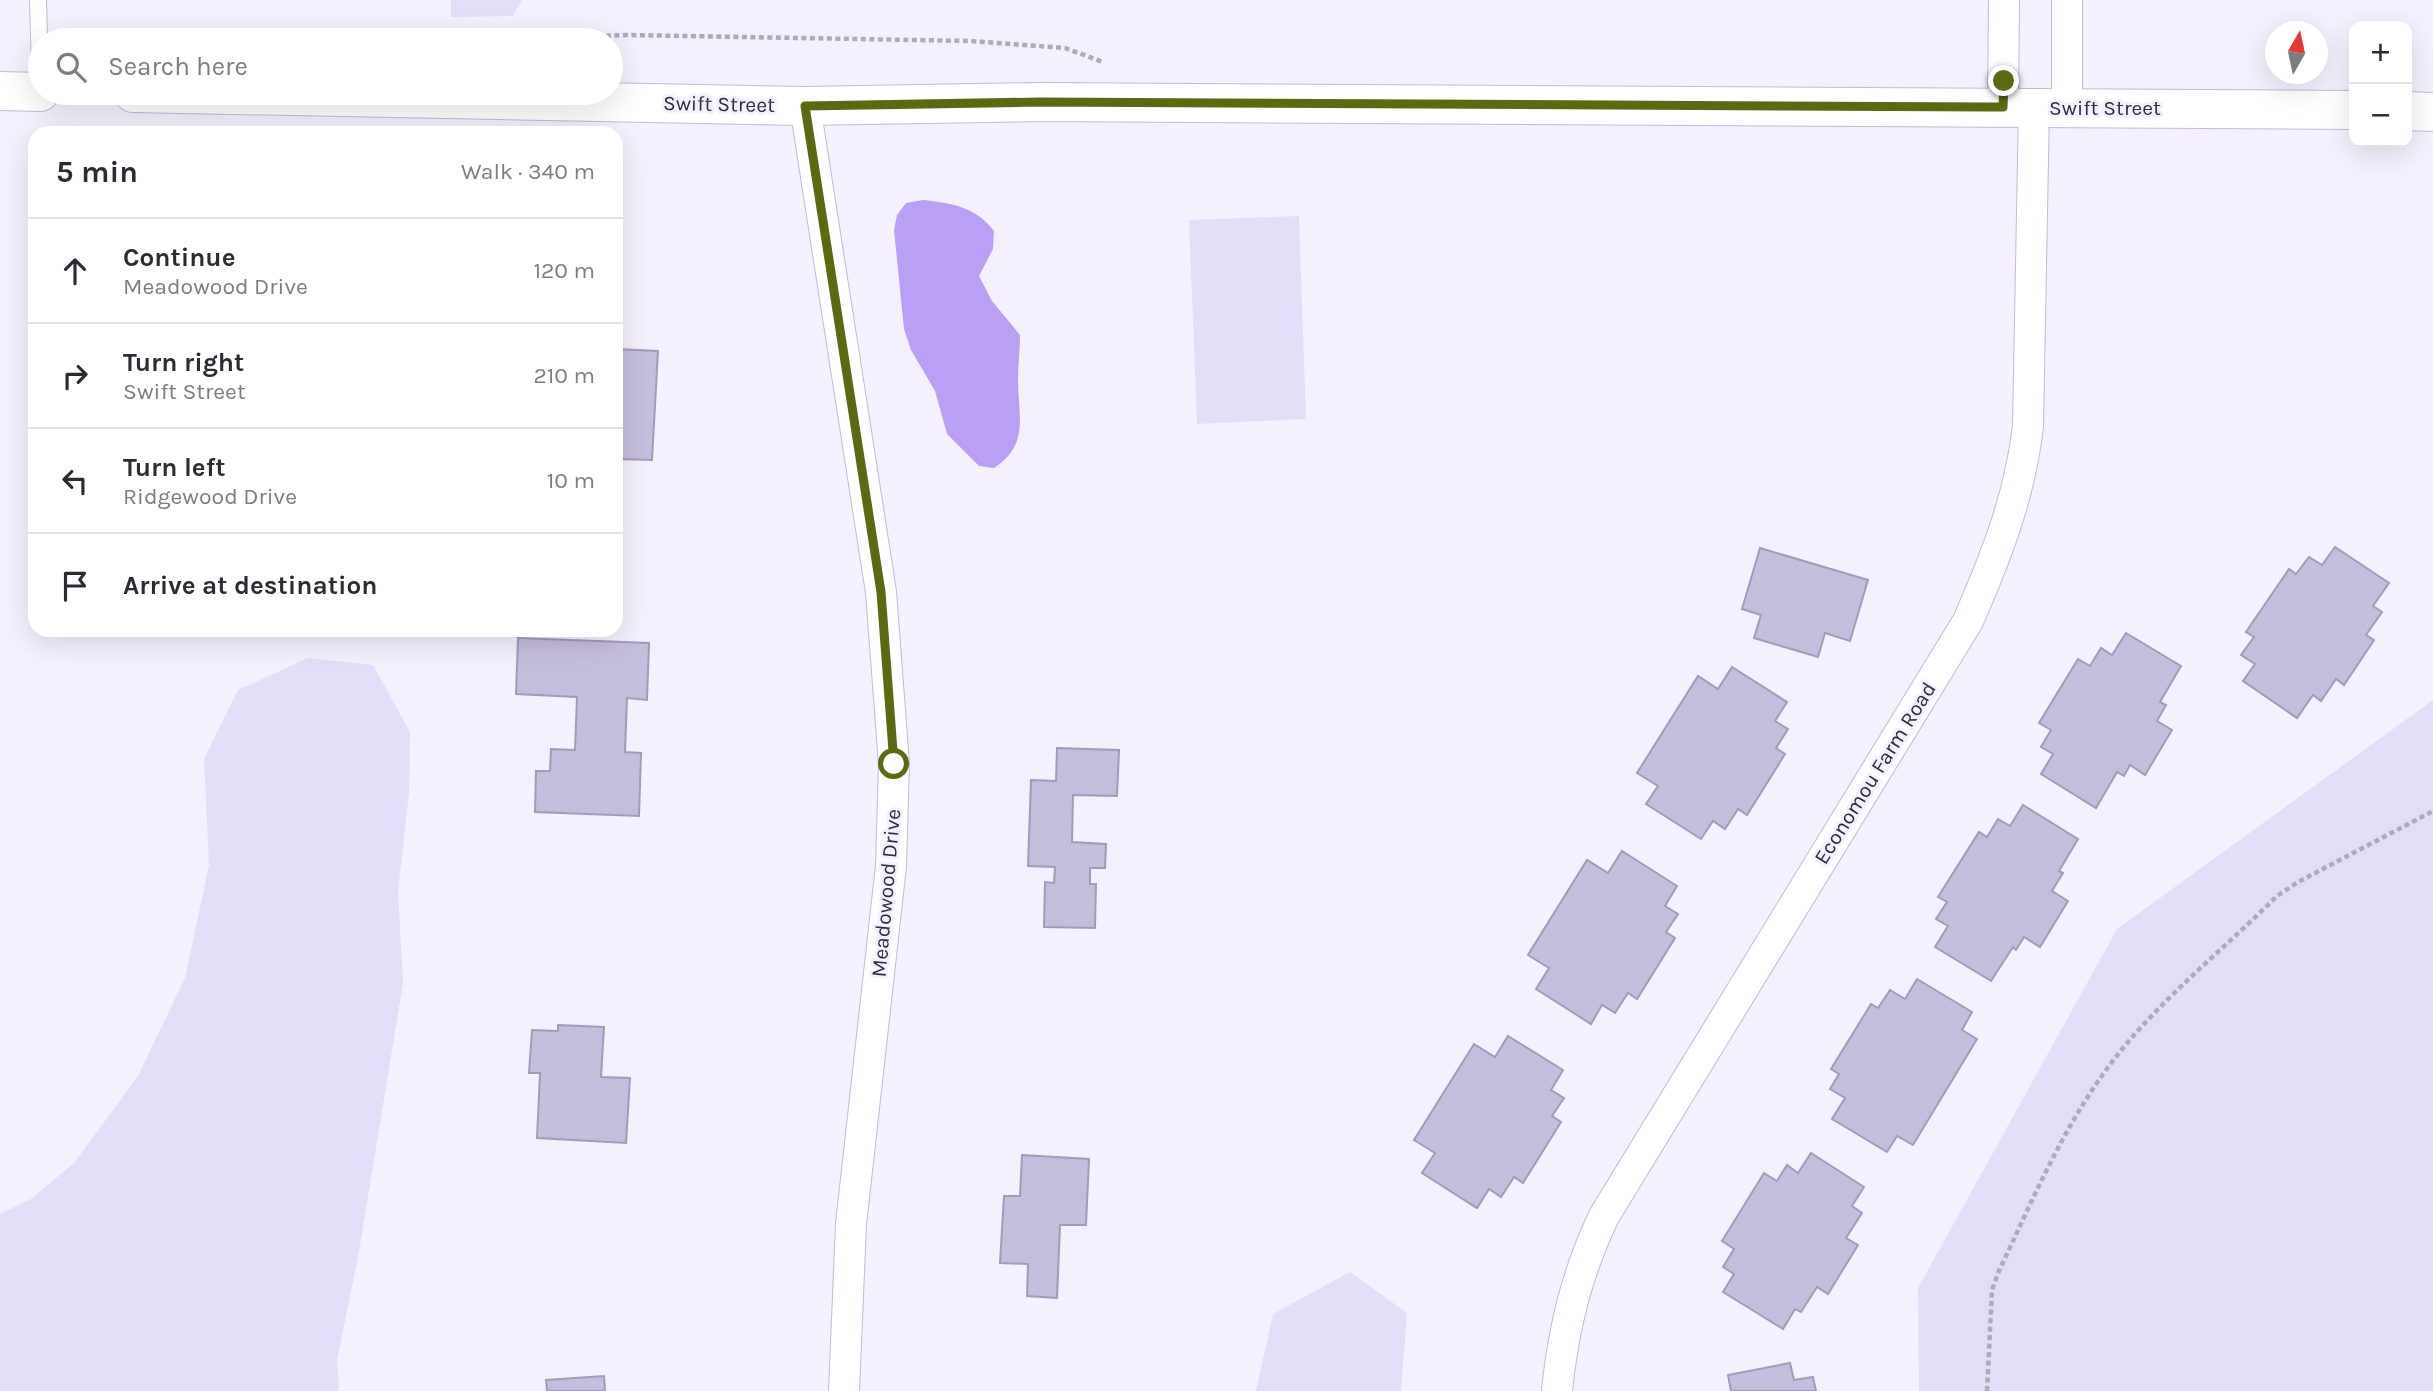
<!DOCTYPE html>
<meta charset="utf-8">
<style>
:root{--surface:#fff;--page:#f2f2f3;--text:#2b2b33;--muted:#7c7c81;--line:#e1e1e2}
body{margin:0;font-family:Karla,sans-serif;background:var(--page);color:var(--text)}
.controls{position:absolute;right:21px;top:21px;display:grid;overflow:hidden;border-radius:14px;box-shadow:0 7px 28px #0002}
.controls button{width:63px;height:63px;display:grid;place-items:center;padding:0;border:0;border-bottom:2px solid var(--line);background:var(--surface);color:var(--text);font:35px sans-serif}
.compass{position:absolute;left:2265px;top:21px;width:63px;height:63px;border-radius:50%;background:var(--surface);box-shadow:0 7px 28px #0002;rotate:9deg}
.stop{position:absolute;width:21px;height:21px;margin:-16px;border:5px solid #5d6910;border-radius:50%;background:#fff}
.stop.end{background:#5d6910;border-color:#fff;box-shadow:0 2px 7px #0008}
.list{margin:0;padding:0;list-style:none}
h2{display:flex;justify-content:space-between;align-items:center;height:91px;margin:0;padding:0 28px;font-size:30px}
h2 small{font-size:23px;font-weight:400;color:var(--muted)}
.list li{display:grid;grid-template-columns:46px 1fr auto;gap:21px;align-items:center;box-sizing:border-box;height:105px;padding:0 28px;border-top:2px solid var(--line)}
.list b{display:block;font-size:26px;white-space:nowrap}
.list p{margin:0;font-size:23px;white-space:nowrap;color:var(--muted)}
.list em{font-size:23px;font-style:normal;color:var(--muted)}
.icon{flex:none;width:38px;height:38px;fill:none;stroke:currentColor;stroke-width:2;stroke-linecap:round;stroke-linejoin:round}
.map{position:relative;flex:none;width:2433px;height:1391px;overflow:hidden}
.search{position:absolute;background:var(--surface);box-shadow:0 7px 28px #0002;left:28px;top:28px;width:595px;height:77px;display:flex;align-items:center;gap:18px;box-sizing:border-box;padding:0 24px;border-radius:38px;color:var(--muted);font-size:26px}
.panel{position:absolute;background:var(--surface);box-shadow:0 7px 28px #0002;left:28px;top:126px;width:595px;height:511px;border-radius:21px}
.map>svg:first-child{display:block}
.green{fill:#e4ddfa}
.water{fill:#baa0f5}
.building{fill:#c5bddd;stroke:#a29ab9;stroke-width:2}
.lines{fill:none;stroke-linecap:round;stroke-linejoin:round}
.lane-casing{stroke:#c2b9d9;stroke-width:18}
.street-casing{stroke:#c2b9d9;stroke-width:32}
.secondary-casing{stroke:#c2b9d9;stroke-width:40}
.path{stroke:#aeaab8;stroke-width:4.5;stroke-dasharray:5 3.5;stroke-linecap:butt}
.lane{stroke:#fff;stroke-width:16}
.street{stroke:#fff;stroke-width:30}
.secondary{stroke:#fff;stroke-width:38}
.route{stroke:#5d6910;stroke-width:9}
.labels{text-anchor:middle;stroke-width:6;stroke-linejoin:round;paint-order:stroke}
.street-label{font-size:21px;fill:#302d3a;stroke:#f4f0fe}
</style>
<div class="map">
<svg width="2433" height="1391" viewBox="0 0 2433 1391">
<rect width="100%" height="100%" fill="#f4f0fe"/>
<g class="green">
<polygon points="451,0 522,0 513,16 451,17"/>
<polygon points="1299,216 1306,419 1197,424 1189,220"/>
<polygon points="308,658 373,665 410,732 409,793 398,891 403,983 359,1252 337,1360 339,1391 0,1391 0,1214 31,1199 74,1163 138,1076 185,978 209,865 204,759 238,690"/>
<polygon points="2433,700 2433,1391 1919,1391 1918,1288 2117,929"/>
<polygon points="1350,1272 1407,1313 1401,1391 1256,1391 1273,1314"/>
</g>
<path class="water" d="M923,200C952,203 976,207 994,231L993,249L979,276L992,301L1020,335C1020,350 1018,364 1018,379C1018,417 1030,444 994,468L979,466L947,434L935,391L911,350L904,329L894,230L897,215L906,203Z"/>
<g class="building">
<polygon points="616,349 658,351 652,460 616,459"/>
<polygon points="2335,547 2389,583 2373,606 2382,612 2366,635 2374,640 2344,685 2336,679 2321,701 2313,695 2297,718 2243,681 2255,664 2241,655 2254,637 2246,632 2289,569 2296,574 2309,557 2322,565"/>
<polygon points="1760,548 1868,580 1850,641 1825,633 1818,657 1754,638 1761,615 1742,609"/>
<polygon points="2126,633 2181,666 2160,702 2166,705 2157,721 2172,730 2145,775 2130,765 2124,776 2117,772 2096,808 2041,774 2053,754 2041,747 2051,730 2039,723 2078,659 2090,666 2101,648 2112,655"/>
<polygon points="518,638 649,643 647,700 627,698 625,752 641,753 639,816 535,812 536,771 550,771 551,749 575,750 577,697 516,694"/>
<polygon points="1732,667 1787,702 1775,721 1788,729 1776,748 1785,754 1747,815 1738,809 1725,829 1713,821 1701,839 1646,804 1658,786 1637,773 1698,676 1718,689"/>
<polygon points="1057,748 1119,750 1117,796 1073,795 1072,842 1106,844 1105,868 1090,868 1090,884 1096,884 1095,928 1044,927 1045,882 1054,883 1055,867 1028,866 1031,780 1056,781"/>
<polygon points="2023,805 2078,839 2059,871 2063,873 2052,891 2068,901 2040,947 2024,937 2016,950 2013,947 1991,981 1935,947 1948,926 1936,919 1947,902 1938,897 1979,832 1987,837 1998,819 2010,826"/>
<polygon points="1622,851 1677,886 1665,906 1678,914 1666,932 1675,938 1637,999 1628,993 1615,1013 1602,1005 1591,1024 1536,989 1549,968 1528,955 1587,860 1608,873"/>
<polygon points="1917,979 1972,1012 1962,1030 1977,1039 1913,1145 1897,1136 1887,1152 1832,1119 1845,1098 1830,1089 1839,1074 1831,1069 1871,1004 1878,1008 1890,990 1905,999"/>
<polygon points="558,1025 604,1027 601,1077 630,1078 626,1143 537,1138 540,1073 529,1073 532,1030 558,1031"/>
<polygon points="1508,1036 1563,1070 1551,1090 1564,1098 1552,1116 1561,1122 1523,1183 1514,1177 1501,1197 1489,1189 1477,1208 1422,1173 1435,1153 1414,1140 1474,1044 1495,1057"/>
<polygon points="1811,1153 1864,1187 1852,1206 1862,1213 1846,1238 1858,1245 1828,1294 1817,1287 1801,1312 1795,1309 1783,1329 1723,1292 1734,1274 1723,1267 1734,1249 1722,1241 1764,1173 1777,1181 1787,1165 1798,1173"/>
<polygon points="1022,1155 1089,1159 1086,1225 1060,1225 1057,1298 1027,1296 1028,1264 1000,1263 1004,1196 1020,1196"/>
<polygon points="1790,1363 1794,1380 1813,1377 1816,1391 1731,1391 1728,1375"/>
<polygon points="604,1376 605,1391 547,1391 546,1380"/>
</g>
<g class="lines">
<g class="lane-casing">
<polyline id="lane" points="38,0 40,71"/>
</g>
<g class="street-casing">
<g id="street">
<polyline points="805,106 881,592 894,764 891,866 851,1224 844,1391"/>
<polyline points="2003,107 2004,0"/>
<polyline points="2067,107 2067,0"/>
<path d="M1557,1391C1563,1329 1577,1272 1604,1216L1968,621C1996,557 2020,496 2028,426L2034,107"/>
</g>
</g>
<g class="secondary-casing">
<g id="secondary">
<polyline points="0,91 40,92"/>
<polyline points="133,93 805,106 1040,102 2354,110"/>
<polyline points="2407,111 2433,112"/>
</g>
</g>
<g class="path">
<polyline points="504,40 627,35 971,41 1065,48 1103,62"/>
<path d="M1987,1391L1992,1290L1999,1271C2031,1203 2061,1132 2106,1070C2153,1005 2220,953 2277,896L2298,882L2433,811"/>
</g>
<use href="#lane" class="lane"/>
<use href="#street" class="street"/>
<use href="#secondary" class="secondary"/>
</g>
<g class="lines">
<polyline class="route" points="894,764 881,592 805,106 1040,102 1990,107 2003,107 2004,81"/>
</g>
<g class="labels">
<g class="street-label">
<text transform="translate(719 104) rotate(1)" y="7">Swift Street</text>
<text x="2105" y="115">Swift Street</text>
<text transform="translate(1875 773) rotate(-58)" y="7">Economou Farm Road</text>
<text transform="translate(886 893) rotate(-85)" y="7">Meadowood Drive</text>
</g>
</g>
</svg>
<div class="controls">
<button>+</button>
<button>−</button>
</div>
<svg class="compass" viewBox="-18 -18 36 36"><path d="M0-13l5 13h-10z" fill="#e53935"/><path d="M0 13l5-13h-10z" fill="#7c7c81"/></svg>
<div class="stop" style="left:894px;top:764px"></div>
<div class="stop end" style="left:2004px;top:81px"></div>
<div class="search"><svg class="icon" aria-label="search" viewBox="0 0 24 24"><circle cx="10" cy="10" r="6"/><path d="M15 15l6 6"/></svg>Search here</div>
<section class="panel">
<h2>5 min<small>Walk · 340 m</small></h2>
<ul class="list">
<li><svg class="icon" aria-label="ahead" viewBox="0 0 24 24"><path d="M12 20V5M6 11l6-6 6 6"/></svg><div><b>Continue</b><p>Meadowood Drive</p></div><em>120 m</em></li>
<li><svg class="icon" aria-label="right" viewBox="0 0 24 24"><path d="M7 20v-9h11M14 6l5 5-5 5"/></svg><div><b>Turn right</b><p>Swift Street</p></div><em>210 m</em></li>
<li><svg class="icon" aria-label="left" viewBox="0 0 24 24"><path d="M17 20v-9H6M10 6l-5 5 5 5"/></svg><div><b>Turn left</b><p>Ridgewood Drive</p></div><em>10 m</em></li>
<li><svg class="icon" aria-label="arrive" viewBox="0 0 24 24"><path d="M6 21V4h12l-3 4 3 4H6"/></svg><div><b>Arrive at destination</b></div></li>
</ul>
</section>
</div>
